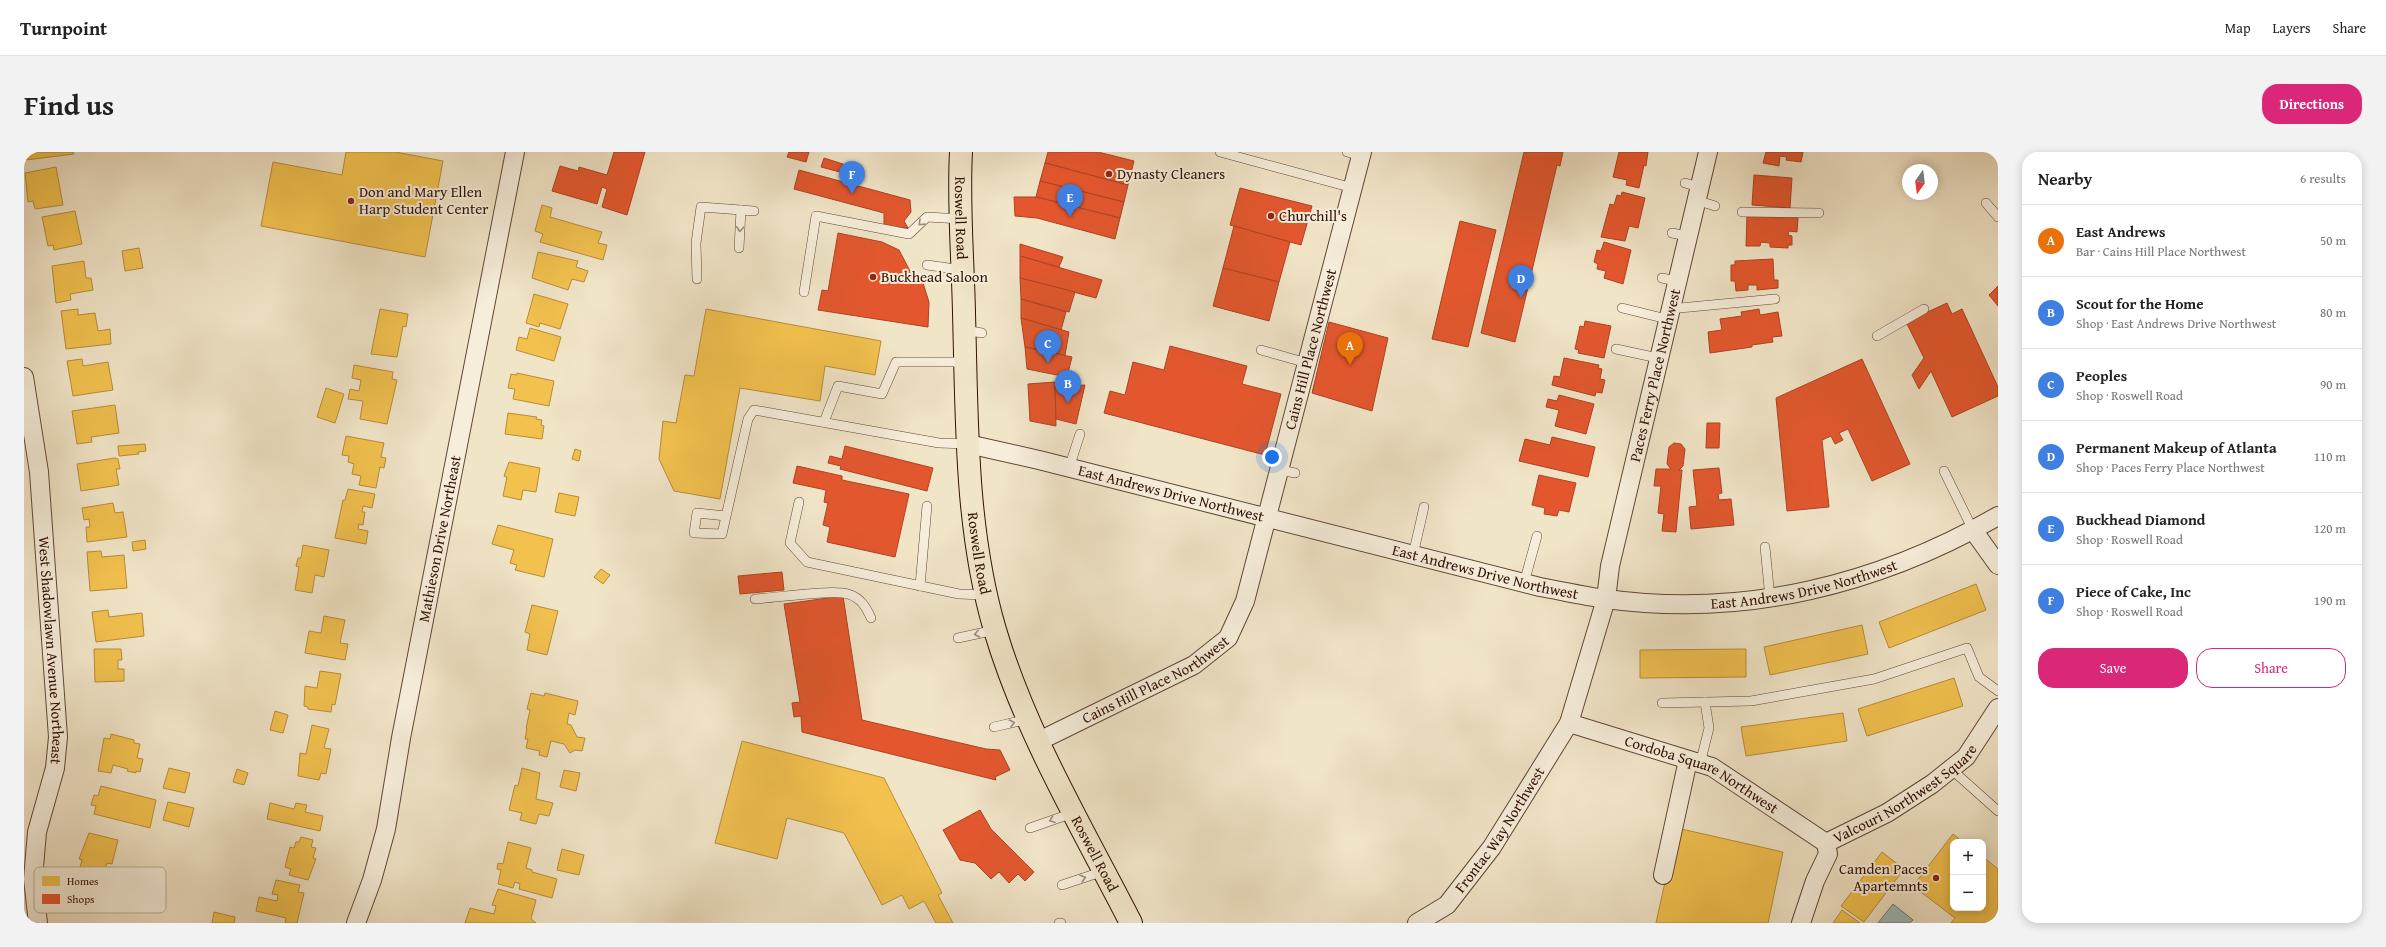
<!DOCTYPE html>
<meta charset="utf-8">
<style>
:root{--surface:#fff;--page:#f2f2f2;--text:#222;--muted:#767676;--line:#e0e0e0;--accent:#db2777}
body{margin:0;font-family:"Gentium Book Plus",serif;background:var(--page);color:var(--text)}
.controls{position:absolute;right:12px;bottom:12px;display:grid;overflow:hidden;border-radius:8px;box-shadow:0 2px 10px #0003}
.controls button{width:36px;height:36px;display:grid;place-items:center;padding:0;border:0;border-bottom:1px solid var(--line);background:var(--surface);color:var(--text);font:20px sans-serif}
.compass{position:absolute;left:1878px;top:12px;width:36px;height:36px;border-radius:50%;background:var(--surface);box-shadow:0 2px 10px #0003;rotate:194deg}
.you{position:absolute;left:1248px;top:305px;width:14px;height:14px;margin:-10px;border:3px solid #fff;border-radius:50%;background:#1a73e8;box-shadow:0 0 0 6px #1a73e833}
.badge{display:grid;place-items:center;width:26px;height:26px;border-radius:50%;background:var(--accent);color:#fff;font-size:13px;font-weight:700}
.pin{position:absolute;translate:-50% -33px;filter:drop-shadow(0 1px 2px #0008)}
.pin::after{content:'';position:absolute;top:21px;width:14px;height:12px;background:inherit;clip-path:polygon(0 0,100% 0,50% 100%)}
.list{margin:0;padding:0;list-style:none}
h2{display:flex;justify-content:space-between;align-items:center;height:52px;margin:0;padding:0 16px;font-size:17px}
h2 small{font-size:13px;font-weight:400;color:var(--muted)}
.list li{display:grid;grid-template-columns:26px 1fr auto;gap:12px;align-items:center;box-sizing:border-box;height:72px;padding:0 16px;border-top:1px solid var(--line)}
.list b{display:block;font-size:15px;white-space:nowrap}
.list p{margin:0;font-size:13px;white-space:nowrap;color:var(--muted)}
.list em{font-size:13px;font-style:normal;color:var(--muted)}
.actions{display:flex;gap:8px;padding:12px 16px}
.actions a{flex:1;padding:9px 0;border:1px solid var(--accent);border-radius:16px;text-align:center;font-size:14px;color:var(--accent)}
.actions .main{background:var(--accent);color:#fff}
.map{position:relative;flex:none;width:1974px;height:771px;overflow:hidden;border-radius:16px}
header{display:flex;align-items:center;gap:24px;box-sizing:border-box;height:56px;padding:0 20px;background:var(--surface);border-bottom:1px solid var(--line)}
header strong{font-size:19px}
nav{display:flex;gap:22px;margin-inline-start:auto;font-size:14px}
.intro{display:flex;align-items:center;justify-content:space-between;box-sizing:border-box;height:96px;padding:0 24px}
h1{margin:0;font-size:28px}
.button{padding:10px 18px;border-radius:16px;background:var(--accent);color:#fff;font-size:14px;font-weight:700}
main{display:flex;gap:24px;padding:0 24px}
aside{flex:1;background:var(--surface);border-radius:16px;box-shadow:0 2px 10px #0003}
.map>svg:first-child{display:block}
.water{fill:#9ebdbe;stroke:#737874}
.homes{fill:#f2c14e;stroke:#b88c38}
.shops{fill:#e4572e;stroke:#af4221}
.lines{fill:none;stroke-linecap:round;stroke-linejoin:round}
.lane-casing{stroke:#624635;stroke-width:10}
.street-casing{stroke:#624635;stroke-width:20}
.primary-casing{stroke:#321104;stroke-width:24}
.lane{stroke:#f6eedb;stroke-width:9}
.street{stroke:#f6eedb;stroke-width:18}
.primary{stroke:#f1e5c8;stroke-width:22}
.oneway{stroke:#9e8b7a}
.poi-dot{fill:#8f2418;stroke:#f6eedb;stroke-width:1.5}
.labels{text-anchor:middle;stroke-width:4;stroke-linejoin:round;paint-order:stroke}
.poi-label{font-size:15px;fill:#321104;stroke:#f6eedb;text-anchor:start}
.street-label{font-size:15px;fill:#321104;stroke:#f6eedb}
.key{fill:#f6eedb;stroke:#bbac9a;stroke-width:1}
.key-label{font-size:11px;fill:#321104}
</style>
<header>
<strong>Turnpoint</strong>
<nav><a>Map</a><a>Layers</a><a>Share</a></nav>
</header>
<div class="intro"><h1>Find us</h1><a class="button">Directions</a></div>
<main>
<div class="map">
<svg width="1974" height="771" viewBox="0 0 1974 771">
<rect width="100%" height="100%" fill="#f1e5c8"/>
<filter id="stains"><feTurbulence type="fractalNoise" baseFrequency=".005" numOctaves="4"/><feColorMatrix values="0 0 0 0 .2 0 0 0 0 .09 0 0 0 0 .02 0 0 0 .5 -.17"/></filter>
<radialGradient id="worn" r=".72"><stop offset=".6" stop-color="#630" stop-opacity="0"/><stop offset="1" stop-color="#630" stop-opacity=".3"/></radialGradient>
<polygon class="water" points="1869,752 1889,768 1886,771 1854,771"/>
<g class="homes">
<polygon points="1,0 49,0 50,2 2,8"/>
<polygon points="322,0 371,0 419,9 401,105 237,74 249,10 318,23"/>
<polygon points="32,15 39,53 11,57 9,49 4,50 1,21"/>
<polygon points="518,53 528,56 526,65 578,80 574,91 583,93 579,108 516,90 519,82 511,79"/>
<polygon points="51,59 58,92 30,98 29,93 24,94 18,65"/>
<polygon points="115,96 119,116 101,119 98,99"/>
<polygon points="514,100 554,109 552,115 564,119 560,130 548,127 544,138 508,126"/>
<polygon points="60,109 62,126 67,126 69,138 46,142 47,148 32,151 28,114"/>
<polygon points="510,142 544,152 536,177 516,171 515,175 502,171"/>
<polygon points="54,157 54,163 71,161 74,179 86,177 87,192 42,197 37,159"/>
<polygon points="356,157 384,162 382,175 379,174 373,205 347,202"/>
<polygon points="682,157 857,189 851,223 801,214 796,249 716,236 696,347 650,339 635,307 639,269 652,271 661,223 670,224"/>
<polygon points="506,176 537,185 530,209 492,198 495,185 503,187"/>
<polygon points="58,207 59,214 84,210 89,238 49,244 43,209"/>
<polygon points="330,213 369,220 368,227 373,228 363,272 336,267 339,249 324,247 326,237 335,239 337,228 328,226"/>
<polygon points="493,221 530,229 525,254 489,247 491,237 484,236 487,222 493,223"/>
<polygon points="302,236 320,242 311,271 293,265"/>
<polygon points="91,253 95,281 67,285 68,290 53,292 48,259"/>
<polygon points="484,261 513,265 512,267 518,268 517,273 520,274 518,287 481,282"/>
<polygon points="322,284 360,291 357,305 362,306 360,316 356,315 352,336 335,333 337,324 328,322 330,312 324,310 325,304 318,303"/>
<polygon points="121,292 122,299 114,300 115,302 95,304 94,294"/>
<polygon points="551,297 557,299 555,309 548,307"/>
<polygon points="91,306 94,307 96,317 92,317 95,333 57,339 53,312"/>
<polygon points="485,310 516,316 512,340 499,338 497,348 479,344 483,325 480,324"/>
<polygon points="324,337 351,342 348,356 339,354 338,360 341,360 339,373 335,372 334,377 344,379 342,392 311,386 319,348 321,348"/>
<polygon points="535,341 555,345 551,364 531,360"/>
<polygon points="89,351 91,361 99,360 103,385 63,390 62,375 66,375 65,367 60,368 58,356"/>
<polygon points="474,373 529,387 520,425 491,418 493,413 486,411 490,398 468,392"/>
<polygon points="121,388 122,397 109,399 108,390"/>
<polygon points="279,393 305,398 300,425 291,423 288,441 271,438 275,415 272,414 274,406 277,406"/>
<polygon points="77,399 78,405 100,403 103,436 66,439 63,400"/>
<polygon points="577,417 586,423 579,432 570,425"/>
<polygon points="1952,432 1962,458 1865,496 1855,470"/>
<polygon points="508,453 534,459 523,503 503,498 506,482 501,480"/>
<polygon points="84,458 85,465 118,461 120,484 72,490 68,460"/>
<polygon points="300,464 321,468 316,491 324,492 321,508 281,501 285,479 297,481"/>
<polygon points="1838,473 1844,502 1746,523 1740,495"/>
<polygon points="70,497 97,497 98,508 94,508 94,517 100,517 100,529 71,530"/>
<polygon points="1722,497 1722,525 1616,526 1616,498"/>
<polygon points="296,519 317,522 311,553 308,552 307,560 284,557 284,555 280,554 281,534 293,536"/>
<polygon points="1930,526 1939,554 1843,584 1834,557"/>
<polygon points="507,541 520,544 521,541 554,549 551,563 545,561 543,572 547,573 553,585 561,586 558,599 551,598 546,601 540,592 527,589 523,605 515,603 516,599 502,596 504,587 501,587 503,576 502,576 506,558 503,557"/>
<polygon points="251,559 264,563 259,581 246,578"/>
<polygon points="1819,561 1823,589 1722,604 1717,575"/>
<polygon points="288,573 305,577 300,596 307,597 302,622 297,621 295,628 274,624 276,601 282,602"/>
<polygon points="87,582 110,588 110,591 116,592 113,606 119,607 116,620 112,619 112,621 103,619 104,617 89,613 87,621 74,619 80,586 86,587"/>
<polygon points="718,589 860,626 918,741 914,743 929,771 912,771 900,749 885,757 878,743 858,753 820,681 763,666 753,707 691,691"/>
<polygon points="145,616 166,621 161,641 139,636"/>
<polygon points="498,616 516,621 512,647 529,651 525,664 515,662 512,672 496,668 498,661 485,658 491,633 494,634"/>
<polygon points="213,617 224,621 220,633 209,630"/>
<polygon points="540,618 556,621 552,639 536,635"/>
<polygon points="77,634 132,648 126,676 70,662 72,654 67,653 70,643 74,644"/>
<polygon points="144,650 170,656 165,675 139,668"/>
<polygon points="246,651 270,657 272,651 283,653 281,660 299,664 296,679 243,667"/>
<polygon points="1653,676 1759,700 1744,771 1632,771"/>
<polygon points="65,681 94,688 88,712 83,711 80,721 56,715 58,708 55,707"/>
<polygon points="1929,682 1939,690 1929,690 1929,756 1959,756 1959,705 1974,717 1974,771 1927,771 1931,766 1889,734"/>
<polygon points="277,685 289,688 287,695 292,696 289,706 292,707 284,728 265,723 267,717 261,715 266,695 270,696 272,690 275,690"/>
<polygon points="484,690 507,696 502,716 508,718 508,720 533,727 528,746 495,737 496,732 491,730 489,736 474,732 477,718 473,717 474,711 479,712"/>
<polygon points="538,697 560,703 555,723 533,718"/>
<polygon points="1858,700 1880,717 1840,770 1817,754"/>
<polygon points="252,728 276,733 274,740 280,741 273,771 261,771 262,766 232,759 235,745 253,749 254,743 248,742"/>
<polygon points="474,737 512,748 507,767 512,771 441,771 446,756 470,762 472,754 468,753"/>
<polygon points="1818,758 1836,771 1809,771"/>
<polygon points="190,760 211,765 210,771 188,771"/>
</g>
<g class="shops">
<polygon points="590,0 621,0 603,63 578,55 583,37 578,35 573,52 528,39 536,14 554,19 555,15 583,23"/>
<polygon points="765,0 785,0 782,10 763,5"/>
<polygon points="1024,0 1074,0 1110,9 1104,33 1021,11"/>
<polygon points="1500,0 1539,0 1536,14 1533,13 1491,190 1457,181"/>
<polygon points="1595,0 1624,0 1622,14 1620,13 1615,36 1602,33 1603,28 1589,25"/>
<polygon points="1742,0 1779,0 1777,10 1762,8 1763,5 1756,4 1755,14 1739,11"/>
<polygon points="800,6 819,12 816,20 797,15"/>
<polygon points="1021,11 1104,33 1100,50 1016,29"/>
<polygon points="775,18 886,48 887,60 880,69 884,76 860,76 860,61 770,37"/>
<polygon points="1730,23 1768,26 1766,56 1728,53"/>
<polygon points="1016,29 1100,50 1096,66 1012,45"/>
<polygon points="1216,36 1288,54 1277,93 1206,73"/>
<polygon points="1598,40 1621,46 1614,76 1605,74 1601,89 1577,85 1586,52 1590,53 1593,43 1597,44"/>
<polygon points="990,45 1012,45 1096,66 1091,87 1013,66 991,64"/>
<polygon points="1723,63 1774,66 1773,80 1765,79 1764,83 1768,84 1768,93 1764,93 1764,96 1746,95 1746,91 1737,90 1736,94 1722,94"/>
<polygon points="1436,69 1472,78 1444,195 1408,187"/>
<polygon points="1210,74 1266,90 1255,130 1199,116"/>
<polygon points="814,81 858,90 875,98 886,119 899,131 905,150 904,175 794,158 798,138 804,139"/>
<polygon points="1580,90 1607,98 1599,132 1580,126 1582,119 1573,117 1574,112 1570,110 1573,98 1577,99"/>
<polygon points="996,92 1039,105 1035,115 996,104"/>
<polygon points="996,104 1078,128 1072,146 996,126"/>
<polygon points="1749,107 1750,128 1754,128 1754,136 1733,138 1733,133 1724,133 1724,138 1712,139 1711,129 1707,129 1707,113 1711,113 1711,109"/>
<polygon points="1199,116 1255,130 1245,169 1189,154"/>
<polygon points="996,126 1051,140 1045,160 997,147"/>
<polygon points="1974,134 1974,154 1965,143"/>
<polygon points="997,147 1042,160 1037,178 997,166"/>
<polygon points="1923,151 1928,162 1938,157 1974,235 1974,244 1928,265 1907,219 1895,237 1888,223 1900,206 1882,170"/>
<polygon points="1735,157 1736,163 1754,160 1758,184 1748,185 1749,190 1728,193 1728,195 1686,201 1684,180 1698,178 1696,167 1718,164 1717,160"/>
<polygon points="997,166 1045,180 1041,203 1001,195"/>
<polygon points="1561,169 1587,174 1580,206 1554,201 1555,198 1551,197 1556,174 1560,175"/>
<polygon points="1305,170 1364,186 1348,259 1288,241"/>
<polygon points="1146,194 1223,214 1218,232 1257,242 1241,303 1080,261 1086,239 1101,243 1109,210 1140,218"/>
<polygon points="1001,195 1048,205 1043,225 1003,217"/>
<polygon points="1540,206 1575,213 1574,216 1578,217 1576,227 1581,228 1578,241 1572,240 1571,244 1528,233 1530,224 1536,225"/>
<polygon points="1838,207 1886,312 1848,329 1824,277 1815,281 1819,288 1811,292 1807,284 1798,288 1805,355 1763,359 1752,246"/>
<polygon points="1031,230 1032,274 1006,269 1004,232"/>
<polygon points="1061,233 1052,272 1032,267 1031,235"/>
<polygon points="1535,243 1570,252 1562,282 1531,274 1535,258 1522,255 1524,247 1533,249"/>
<polygon points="1683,271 1696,271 1695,296 1682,296"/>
<polygon points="1528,285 1571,295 1564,325 1495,309 1501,287 1526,293"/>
<polygon points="1650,291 1657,292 1661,297 1659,314 1655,318 1658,318 1652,380 1638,379 1640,362 1634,361 1637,334 1630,334 1632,317 1647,317 1643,312 1645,295"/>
<polygon points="821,294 909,316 903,339 816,317 817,314 804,311 806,304 818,307"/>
<polygon points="773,314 818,324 818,328 885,342 871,405 803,390 806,375 799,373 804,351 800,350 802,338 769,331"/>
<polygon points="1695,316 1698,341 1694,342 1695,348 1707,347 1710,373 1667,377 1665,355 1673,354 1669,318"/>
<polygon points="1515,323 1552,331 1545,360 1535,358 1533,364 1520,362 1521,356 1508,353"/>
<polygon points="758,420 760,438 716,442 714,424"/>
<polygon points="819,444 838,568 962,597 976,598 986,618 971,625 972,628 778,580 777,564 770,565 768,551 776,550 760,452"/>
<polygon points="956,658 967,677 1010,720 1001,729 994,722 985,731 975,720 967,727 951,711 936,708 919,678"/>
</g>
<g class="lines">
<g class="lane-casing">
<g id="lane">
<polyline points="1196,0 1329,36"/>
<polyline points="1323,0 1337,4"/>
<polyline points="1661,31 1675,35"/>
<polyline points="1672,48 1691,54"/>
<polyline points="1962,51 1974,65"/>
<polyline points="1718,60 1795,61"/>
<polyline points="1648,81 1663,84"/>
<polyline points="715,96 717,58"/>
<polyline points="903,113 939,118"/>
<polyline points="1638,126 1652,129"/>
<polyline points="673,127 672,91 677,55 730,59"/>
<polyline points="780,140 792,64 885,82 903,65 937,67"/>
<polyline points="1598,156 1643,167"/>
<polyline points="1645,157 1751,147"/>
<polyline points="941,178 958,181"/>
<polyline points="1853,184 1900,157"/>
<polyline points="1592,197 1634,206"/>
<polyline points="1237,198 1283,211"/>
<polyline points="800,270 814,234 858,242 872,210 942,210"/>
<polyline points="1045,316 1056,282"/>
<polyline points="1256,318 1271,321"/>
<polyline points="1920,319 1949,378"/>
<polyline points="775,350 766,391 783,410 935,442 961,443"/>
<polyline points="702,364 673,361 670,381 698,382 724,267 730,258 915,291 944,292"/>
<polyline points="1741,395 1746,446"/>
<polyline points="1389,403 1400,355"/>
<polyline points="1500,431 1513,384"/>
<polyline points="896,434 903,354"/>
<path d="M731,447C751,446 809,437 824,442C837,446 842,455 847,466"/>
<polyline points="934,486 971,478"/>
<polyline points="1638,551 1727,549 1850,527 1943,496 1955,525 1974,539"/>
<polyline points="970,575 1004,567"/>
<polyline points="1676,612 1685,576 1681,550"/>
<polyline points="1927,617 1974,659"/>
<polyline points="1006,676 1049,661"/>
<polyline points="1038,733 1080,719"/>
<polyline points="1035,771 1037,771"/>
</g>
</g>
<g class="street-casing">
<g id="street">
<path id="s1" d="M0,225L15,320L34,585L31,616L13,680L9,727L14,771"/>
<path id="s2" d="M944,292L1015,308L1516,435C1538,439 1560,444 1582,447C1720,466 1854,433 1974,364"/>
<polyline points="1949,378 1974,413"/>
<path id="s3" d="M1545,571L1688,615L1802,691"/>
<path id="s4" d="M1015,589L1170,513L1204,486L1221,449L1338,0"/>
<polyline points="1639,723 1664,608"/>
<path id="s5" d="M332,771L348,728L362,677L377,586L491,0"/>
<path id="s6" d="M1393,771L1423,753L1468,695L1545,571L1582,447L1586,414L1684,0"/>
<path id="s7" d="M1777,771L1791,729L1804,702L1802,691L1863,661L1908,632L1942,605L1974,556"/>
</g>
</g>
<g class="primary-casing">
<g id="primary">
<path id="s8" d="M937,0C934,52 939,109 940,161C943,267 941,376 971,478C1001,580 1059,677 1107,771"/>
</g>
</g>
<use href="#lane" class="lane"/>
<use href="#street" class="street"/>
<use href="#primary" class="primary"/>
</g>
<defs><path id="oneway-chevron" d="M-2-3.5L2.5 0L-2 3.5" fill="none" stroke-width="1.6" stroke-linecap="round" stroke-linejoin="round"/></defs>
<g class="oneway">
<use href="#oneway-chevron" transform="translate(897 71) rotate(136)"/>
<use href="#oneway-chevron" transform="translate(716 77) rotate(93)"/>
<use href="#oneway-chevron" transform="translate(953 482) rotate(167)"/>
<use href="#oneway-chevron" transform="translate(988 571) rotate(-14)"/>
<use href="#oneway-chevron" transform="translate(1028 668) rotate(160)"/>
<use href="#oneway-chevron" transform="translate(1059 726) rotate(-18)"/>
</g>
<g class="poi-dot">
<circle cx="1085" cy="22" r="4"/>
<circle cx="327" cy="49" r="4"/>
<circle cx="1247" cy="64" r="4"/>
<circle cx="849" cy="125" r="4"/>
<circle cx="1912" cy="726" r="4"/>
</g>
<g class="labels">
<g class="poi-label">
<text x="1093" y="27">Dynasty Cleaners</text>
<text x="335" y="45">Don and Mary Ellen<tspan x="335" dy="17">Harp Student Center</tspan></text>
<text x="1255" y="69">Churchill's</text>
<text x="857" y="130">Buckhead Saloon</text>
<text x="1904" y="722" text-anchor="end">Camden Paces<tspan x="1904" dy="17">Apartemnts</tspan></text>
</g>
<g class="street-label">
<text dy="5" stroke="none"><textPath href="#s8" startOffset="66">Roswell Road</textPath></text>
<text dy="5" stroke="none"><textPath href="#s4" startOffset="517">Cains Hill Place Northwest</textPath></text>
<text dy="5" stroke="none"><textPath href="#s6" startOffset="613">Paces Ferry Place Northwest</textPath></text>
<text dy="5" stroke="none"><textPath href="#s2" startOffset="209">East Andrews Drive Northwest</textPath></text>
<text dy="5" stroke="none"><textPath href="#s5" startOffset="394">Mathieson Drive Northeast</textPath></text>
<text dy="5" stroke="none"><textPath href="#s8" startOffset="402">Roswell Road</textPath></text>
<text dy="5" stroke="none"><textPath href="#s2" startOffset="533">East Andrews Drive Northwest</textPath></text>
<text dy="5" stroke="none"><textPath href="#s2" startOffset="857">East Andrews Drive Northwest</textPath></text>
<text dy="5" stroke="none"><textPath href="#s1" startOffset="275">West Shadowlawn Avenue Northeast</textPath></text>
<text dy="5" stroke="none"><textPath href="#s4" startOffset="132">Cains Hill Place Northwest</textPath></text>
<text dy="5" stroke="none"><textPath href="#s3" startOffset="143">Cordoba Square Northwest</textPath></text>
<text dy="5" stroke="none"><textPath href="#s7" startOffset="179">Valcouri Northwest Square</textPath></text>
<text dy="5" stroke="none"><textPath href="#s6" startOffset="127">Frontac Way Northwest</textPath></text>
<text dy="5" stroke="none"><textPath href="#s8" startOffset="726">Roswell Road</textPath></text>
</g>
</g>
<rect x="10" y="715" width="132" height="46" rx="6" class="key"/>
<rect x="18" y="724" width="18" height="10" fill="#f2c14e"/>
<rect x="18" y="742" width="18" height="10" fill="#e4572e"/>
<g class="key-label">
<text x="43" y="733">Homes</text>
<text x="43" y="751">Shops</text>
</g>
<rect width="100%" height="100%" filter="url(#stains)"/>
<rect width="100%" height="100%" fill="url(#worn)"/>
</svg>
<div class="controls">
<button>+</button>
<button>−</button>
</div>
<svg class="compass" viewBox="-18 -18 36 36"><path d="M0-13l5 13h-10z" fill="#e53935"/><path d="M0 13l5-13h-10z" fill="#767676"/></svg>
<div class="you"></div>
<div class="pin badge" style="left:1326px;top:213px;background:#e8710a">A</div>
<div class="pin badge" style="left:1044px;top:251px;background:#3f7fe0">B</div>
<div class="pin badge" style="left:1024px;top:211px;background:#3f7fe0">C</div>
<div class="pin badge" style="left:1497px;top:146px;background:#3f7fe0">D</div>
<div class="pin badge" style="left:1046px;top:65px;background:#3f7fe0">E</div>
<div class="pin badge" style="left:828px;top:42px;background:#3f7fe0">F</div>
</div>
<aside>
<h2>Nearby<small>6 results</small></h2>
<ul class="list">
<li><span class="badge" style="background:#e8710a">A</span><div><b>East Andrews</b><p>Bar · Cains Hill Place Northwest</p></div><em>50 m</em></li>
<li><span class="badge" style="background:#3f7fe0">B</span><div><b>Scout for the Home</b><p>Shop · East Andrews Drive Northwest</p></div><em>80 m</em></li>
<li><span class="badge" style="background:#3f7fe0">C</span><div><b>Peoples</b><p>Shop · Roswell Road</p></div><em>90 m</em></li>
<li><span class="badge" style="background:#3f7fe0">D</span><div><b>Permanent Makeup of Atlanta</b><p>Shop · Paces Ferry Place Northwest</p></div><em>110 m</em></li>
<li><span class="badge" style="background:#3f7fe0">E</span><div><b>Buckhead Diamond</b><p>Shop · Roswell Road</p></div><em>120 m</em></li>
<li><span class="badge" style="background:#3f7fe0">F</span><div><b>Piece of Cake, Inc</b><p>Shop · Roswell Road</p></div><em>190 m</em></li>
</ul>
<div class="actions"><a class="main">Save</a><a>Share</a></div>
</aside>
</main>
